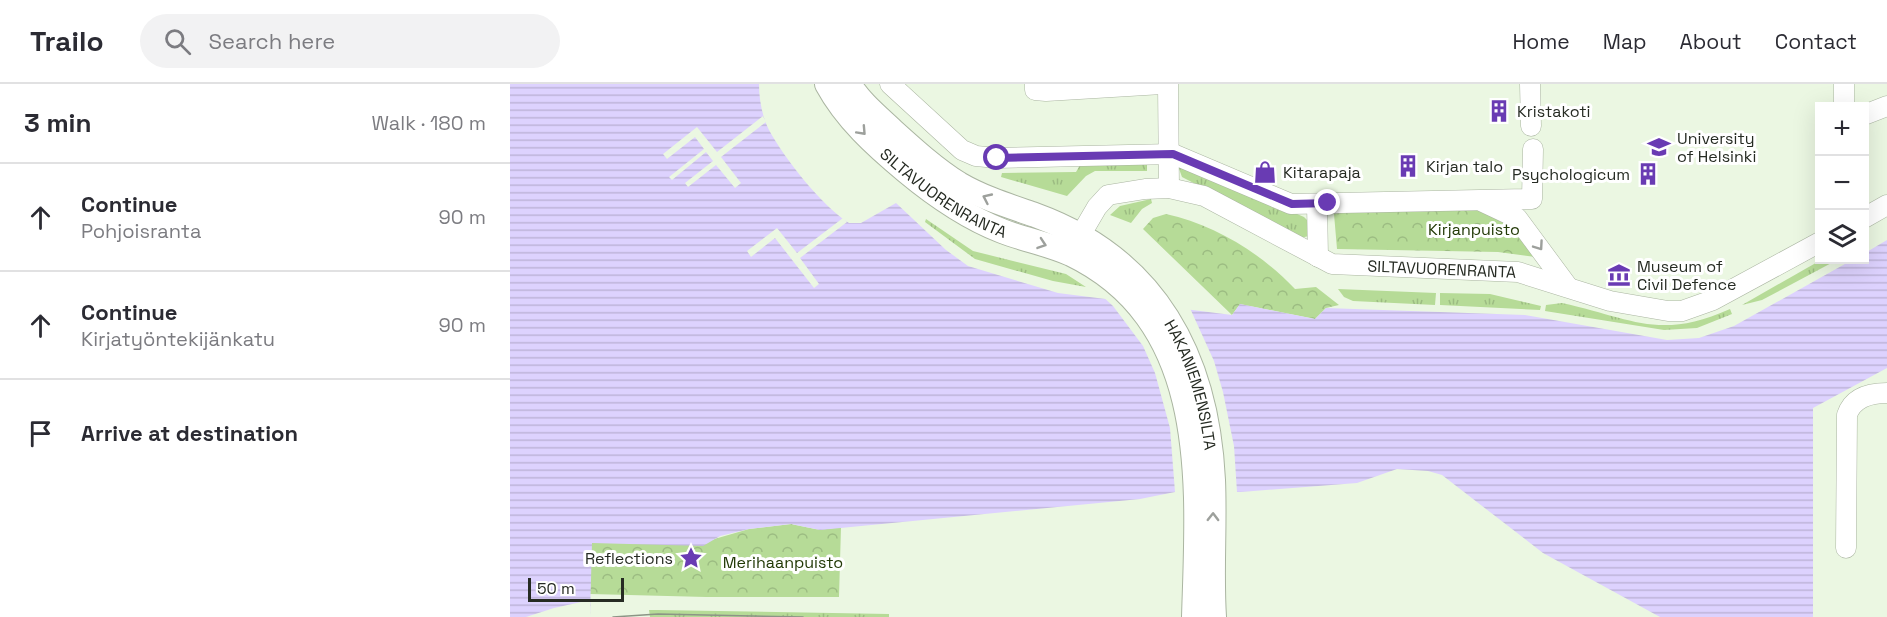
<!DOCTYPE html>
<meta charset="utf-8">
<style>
:root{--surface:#fff;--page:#f2f2f3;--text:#2b2b33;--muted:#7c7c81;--line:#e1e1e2}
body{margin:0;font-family:"Space Grotesk",sans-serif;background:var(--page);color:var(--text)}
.controls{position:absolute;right:18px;top:18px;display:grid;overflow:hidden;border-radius:0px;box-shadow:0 6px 24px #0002}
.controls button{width:54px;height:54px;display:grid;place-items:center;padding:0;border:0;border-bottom:2px solid var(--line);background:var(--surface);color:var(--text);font:30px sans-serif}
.scale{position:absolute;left:18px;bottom:15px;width:96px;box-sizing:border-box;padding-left:6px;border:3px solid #262b23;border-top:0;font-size:16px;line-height:21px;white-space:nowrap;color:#262b23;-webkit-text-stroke:4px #fff;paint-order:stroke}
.stop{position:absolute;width:18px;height:18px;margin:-14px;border:4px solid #693bb3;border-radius:50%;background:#fff}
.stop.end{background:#693bb3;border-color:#fff;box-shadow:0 2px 6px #0008}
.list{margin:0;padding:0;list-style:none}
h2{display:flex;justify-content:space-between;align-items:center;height:78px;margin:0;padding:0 24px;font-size:26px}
h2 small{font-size:20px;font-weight:400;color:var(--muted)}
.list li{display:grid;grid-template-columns:39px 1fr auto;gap:18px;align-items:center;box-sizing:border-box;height:108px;padding:0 24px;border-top:2px solid var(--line)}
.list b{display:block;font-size:22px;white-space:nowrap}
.list p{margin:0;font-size:20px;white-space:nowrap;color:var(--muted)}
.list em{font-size:20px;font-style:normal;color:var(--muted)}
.icon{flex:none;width:33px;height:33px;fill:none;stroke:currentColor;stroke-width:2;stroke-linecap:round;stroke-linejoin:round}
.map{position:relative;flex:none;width:1377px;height:533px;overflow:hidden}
header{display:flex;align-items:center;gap:36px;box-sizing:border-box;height:84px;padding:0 30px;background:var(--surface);border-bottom:2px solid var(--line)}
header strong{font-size:28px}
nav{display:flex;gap:33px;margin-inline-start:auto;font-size:21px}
.search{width:420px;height:54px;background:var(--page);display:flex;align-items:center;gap:15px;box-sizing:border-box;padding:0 21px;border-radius:33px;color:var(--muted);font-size:22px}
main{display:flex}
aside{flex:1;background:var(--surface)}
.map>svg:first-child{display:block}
.grass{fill:url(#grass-tufts)}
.park{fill:url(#park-crowns)}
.water{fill:url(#water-rules)}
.pier{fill:#ebf7e2}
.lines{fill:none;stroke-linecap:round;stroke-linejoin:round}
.minor-casing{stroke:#aab5a1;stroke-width:21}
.major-casing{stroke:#aab5a1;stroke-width:26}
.minor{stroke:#fff;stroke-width:20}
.major{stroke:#fff;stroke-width:24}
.tram{stroke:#8c9586;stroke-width:1.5}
.oneway{stroke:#9da09c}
.route{stroke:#693bb3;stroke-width:8}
.labels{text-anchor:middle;stroke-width:6;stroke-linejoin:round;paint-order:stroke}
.poi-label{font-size:16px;fill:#262b23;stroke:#fff;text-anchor:start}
.street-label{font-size:16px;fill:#262b23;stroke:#fff}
.park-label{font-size:16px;fill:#223906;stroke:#fff}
</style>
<header>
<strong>Trailo</strong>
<div class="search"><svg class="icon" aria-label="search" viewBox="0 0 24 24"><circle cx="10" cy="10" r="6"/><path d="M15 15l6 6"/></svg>Search here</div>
<nav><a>Home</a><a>Map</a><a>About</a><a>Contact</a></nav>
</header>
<main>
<aside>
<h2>3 min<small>Walk · 180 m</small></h2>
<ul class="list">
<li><svg class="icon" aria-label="ahead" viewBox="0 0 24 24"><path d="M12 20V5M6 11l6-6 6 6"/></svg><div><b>Continue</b><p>Pohjoisranta</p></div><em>90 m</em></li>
<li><svg class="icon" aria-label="ahead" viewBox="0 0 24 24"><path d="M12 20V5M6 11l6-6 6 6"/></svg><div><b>Continue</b><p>Kirjatyöntekijänkatu</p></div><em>90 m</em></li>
<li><svg class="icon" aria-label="arrive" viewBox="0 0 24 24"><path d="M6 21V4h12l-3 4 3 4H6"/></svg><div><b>Arrive at destination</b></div></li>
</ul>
</aside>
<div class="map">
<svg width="1377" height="533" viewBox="0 0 1377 533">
<defs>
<pattern id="grass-tufts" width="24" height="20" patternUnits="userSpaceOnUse" patternTransform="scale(1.5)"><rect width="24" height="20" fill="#b6db97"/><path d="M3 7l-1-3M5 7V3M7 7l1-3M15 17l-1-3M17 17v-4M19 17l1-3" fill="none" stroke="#9cbc82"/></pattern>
<pattern id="park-crowns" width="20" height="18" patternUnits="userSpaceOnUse" patternTransform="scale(1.5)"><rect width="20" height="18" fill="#b6db97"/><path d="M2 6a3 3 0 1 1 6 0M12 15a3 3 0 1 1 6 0" fill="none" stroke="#9cbc82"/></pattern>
<pattern id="water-rules" width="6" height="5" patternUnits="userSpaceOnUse" patternTransform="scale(1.5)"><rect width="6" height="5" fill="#ddd2fe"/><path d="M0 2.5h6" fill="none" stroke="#beb4d9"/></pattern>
</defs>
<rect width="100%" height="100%" fill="#ebf7e2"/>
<g class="grass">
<polygon points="637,80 637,87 585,87 576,92 557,112 491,93 492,89 566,88 570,81"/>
<polygon points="673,80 794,133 798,137 799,152 790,154 672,93 668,82"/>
<polygon points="641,115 642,119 632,125 621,139 600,131 610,122"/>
<polygon points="416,135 463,167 556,190 576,203 543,197 465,175 415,138"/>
<polygon points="1311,176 1327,176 1252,216 1232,221"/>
<polygon points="828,205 926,209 925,221 843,217 834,213"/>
<polygon points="930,209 980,210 1031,222 1030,226 930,221"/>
<path d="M1052,219C1121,234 1149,257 1220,225L1222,230L1187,244L1154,246L1035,227L1036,221Z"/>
<polygon points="139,526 148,526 379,530 379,533 140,533"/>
</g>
<g class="park">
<polygon points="972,122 1005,138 1033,174 988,168 827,165 824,130 832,128"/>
<path d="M656,130C705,141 751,169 785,205L806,203L829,221L816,224L805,235L730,220L722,231L633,145L643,134Z"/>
<polygon points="281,440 310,446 331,443 329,513 196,513 80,510 81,459 201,456 239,445"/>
</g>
<path class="water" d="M0,0H249C249,15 252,32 259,46C274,74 312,122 339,139H351L386,119L436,166L458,182L548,209L722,231L730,220L805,235L816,224L1015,231L1157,256L1189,254L1224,242L1342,176H1354L1355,169L1377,156V284L1303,324V533H1150L1033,469L932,391L918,387L887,385L847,399L731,408H665L630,415L310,446L281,440L239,445L210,452L193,462L82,459L80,533H0Z"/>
<g class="pier">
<polygon points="253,32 256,38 211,73 231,99 225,104 206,81 178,103 175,99 203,77 196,68 162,96 159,93 194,65 185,53 157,75 153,70 187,43 207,68"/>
<polygon points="333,134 337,138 290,174 309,200 304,204 265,154 241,173 237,167 267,144 287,169"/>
<polygon points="591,211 679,222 704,277 713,308 724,362 727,408 665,408 660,344 645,289 633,262 603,222"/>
<polygon points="80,516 80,533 16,533 44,524"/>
</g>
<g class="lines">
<g class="minor-casing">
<g id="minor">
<polyline points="380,0 452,66 466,72 487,74 663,70 781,120 1022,115 1023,65"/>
<polyline points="525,0 525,6 536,7 652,0"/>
<polyline points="658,0 659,104"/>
<polyline points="1020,0 1021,42"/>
<polyline points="1334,22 1334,0"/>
<polyline points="1354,31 1377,22"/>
<polyline points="973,118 1007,134 1058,203"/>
<polyline points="807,120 808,173"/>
<polyline points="1354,134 1377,121"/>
<path id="s1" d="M563,164L587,123L598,111L635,105L659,104L694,112L822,180L1008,188L1100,217L1158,227H1172L1203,216L1310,158"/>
<path d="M1336,464L1337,331C1343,313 1360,309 1377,309"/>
</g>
</g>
<g class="major-casing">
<g id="major">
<path id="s2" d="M317,0C336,35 366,62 396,87C426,112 456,133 492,147C515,156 539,160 561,170C702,238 688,401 684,533"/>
<path id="s3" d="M339,0C350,18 366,31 382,46C403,65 425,85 449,100C473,114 499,122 525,131C646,175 697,273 703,396C705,442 701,487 704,533"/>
</g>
</g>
<use href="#minor" class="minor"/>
<use href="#major" class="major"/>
<polyline class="tram" points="103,533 148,530 293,533"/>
</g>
<defs><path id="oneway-chevron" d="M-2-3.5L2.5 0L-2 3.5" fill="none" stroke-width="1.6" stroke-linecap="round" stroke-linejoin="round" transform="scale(1.5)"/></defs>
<g class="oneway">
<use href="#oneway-chevron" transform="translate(352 47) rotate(47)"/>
<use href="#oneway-chevron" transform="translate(477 114) rotate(-155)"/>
<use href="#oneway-chevron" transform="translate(532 160) rotate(19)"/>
<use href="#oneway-chevron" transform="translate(1029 162) rotate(55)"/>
<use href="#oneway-chevron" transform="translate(703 433) rotate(-89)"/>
</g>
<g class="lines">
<polyline class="route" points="487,74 663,70 782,120 818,119"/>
</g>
<defs>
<g id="building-bare" transform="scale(1.8)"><path d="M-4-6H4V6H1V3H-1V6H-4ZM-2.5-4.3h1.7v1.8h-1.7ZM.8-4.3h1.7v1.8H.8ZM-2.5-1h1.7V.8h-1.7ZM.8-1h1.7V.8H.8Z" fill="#693bb3" stroke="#fff" stroke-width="2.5" paint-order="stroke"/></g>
<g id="university-bare" transform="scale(1.8)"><path d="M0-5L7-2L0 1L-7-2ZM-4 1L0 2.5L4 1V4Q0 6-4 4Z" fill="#693bb3" stroke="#fff" stroke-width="2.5" paint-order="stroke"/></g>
<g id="shop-bare" transform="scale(1.8)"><path d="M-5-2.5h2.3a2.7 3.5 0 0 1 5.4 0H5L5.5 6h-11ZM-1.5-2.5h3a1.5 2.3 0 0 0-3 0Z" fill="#693bb3" stroke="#fff" stroke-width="2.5" paint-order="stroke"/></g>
<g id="museum-bare" transform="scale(1.8)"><path d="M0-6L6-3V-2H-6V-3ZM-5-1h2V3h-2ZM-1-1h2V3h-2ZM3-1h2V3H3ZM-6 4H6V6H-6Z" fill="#693bb3" stroke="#fff" stroke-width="2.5" paint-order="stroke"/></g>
<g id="sight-bare" transform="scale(1.8)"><path d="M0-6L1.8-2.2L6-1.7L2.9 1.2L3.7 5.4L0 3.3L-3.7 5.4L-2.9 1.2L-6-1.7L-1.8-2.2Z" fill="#693bb3" stroke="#fff" stroke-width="2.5" paint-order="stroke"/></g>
</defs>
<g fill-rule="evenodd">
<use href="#building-bare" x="989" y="27"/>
<use href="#university-bare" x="1149" y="63"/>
<use href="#building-bare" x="898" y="82"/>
<use href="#shop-bare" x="755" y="88"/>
<use href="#building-bare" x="1138" y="90"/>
<use href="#museum-bare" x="1109" y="191"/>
<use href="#sight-bare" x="181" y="474"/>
</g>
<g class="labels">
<g class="poi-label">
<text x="1007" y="33">Kristakoti</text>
<text x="1167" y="60">University<tspan x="1167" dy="18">of Helsinki</tspan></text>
<text x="916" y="88">Kirjan talo</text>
<text x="773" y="94">Kitarapaja</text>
<text x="1120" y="96" text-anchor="end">Psychologicum</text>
<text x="1127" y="188">Museum of<tspan x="1127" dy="18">Civil Defence</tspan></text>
<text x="163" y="480" text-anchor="end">Reflections</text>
</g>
<g class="street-label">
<text dy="6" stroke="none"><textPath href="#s2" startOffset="162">SILTAVUORENRANTA</textPath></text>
<text dy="6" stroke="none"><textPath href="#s1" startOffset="416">SILTAVUORENRANTA</textPath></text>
<text dy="6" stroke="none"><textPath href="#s3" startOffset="474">HAKANIEMENSILTA</textPath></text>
</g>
<g class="park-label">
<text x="964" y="151">Kirjanpuisto</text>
<text x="273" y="484">Merihaanpuisto</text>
</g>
</g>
</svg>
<div class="controls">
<button>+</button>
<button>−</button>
<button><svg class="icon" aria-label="layers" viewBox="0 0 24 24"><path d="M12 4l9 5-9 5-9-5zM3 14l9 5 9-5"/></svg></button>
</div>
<div class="scale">50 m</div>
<div class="stop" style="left:487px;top:74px"></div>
<div class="stop end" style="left:818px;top:119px"></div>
</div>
</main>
